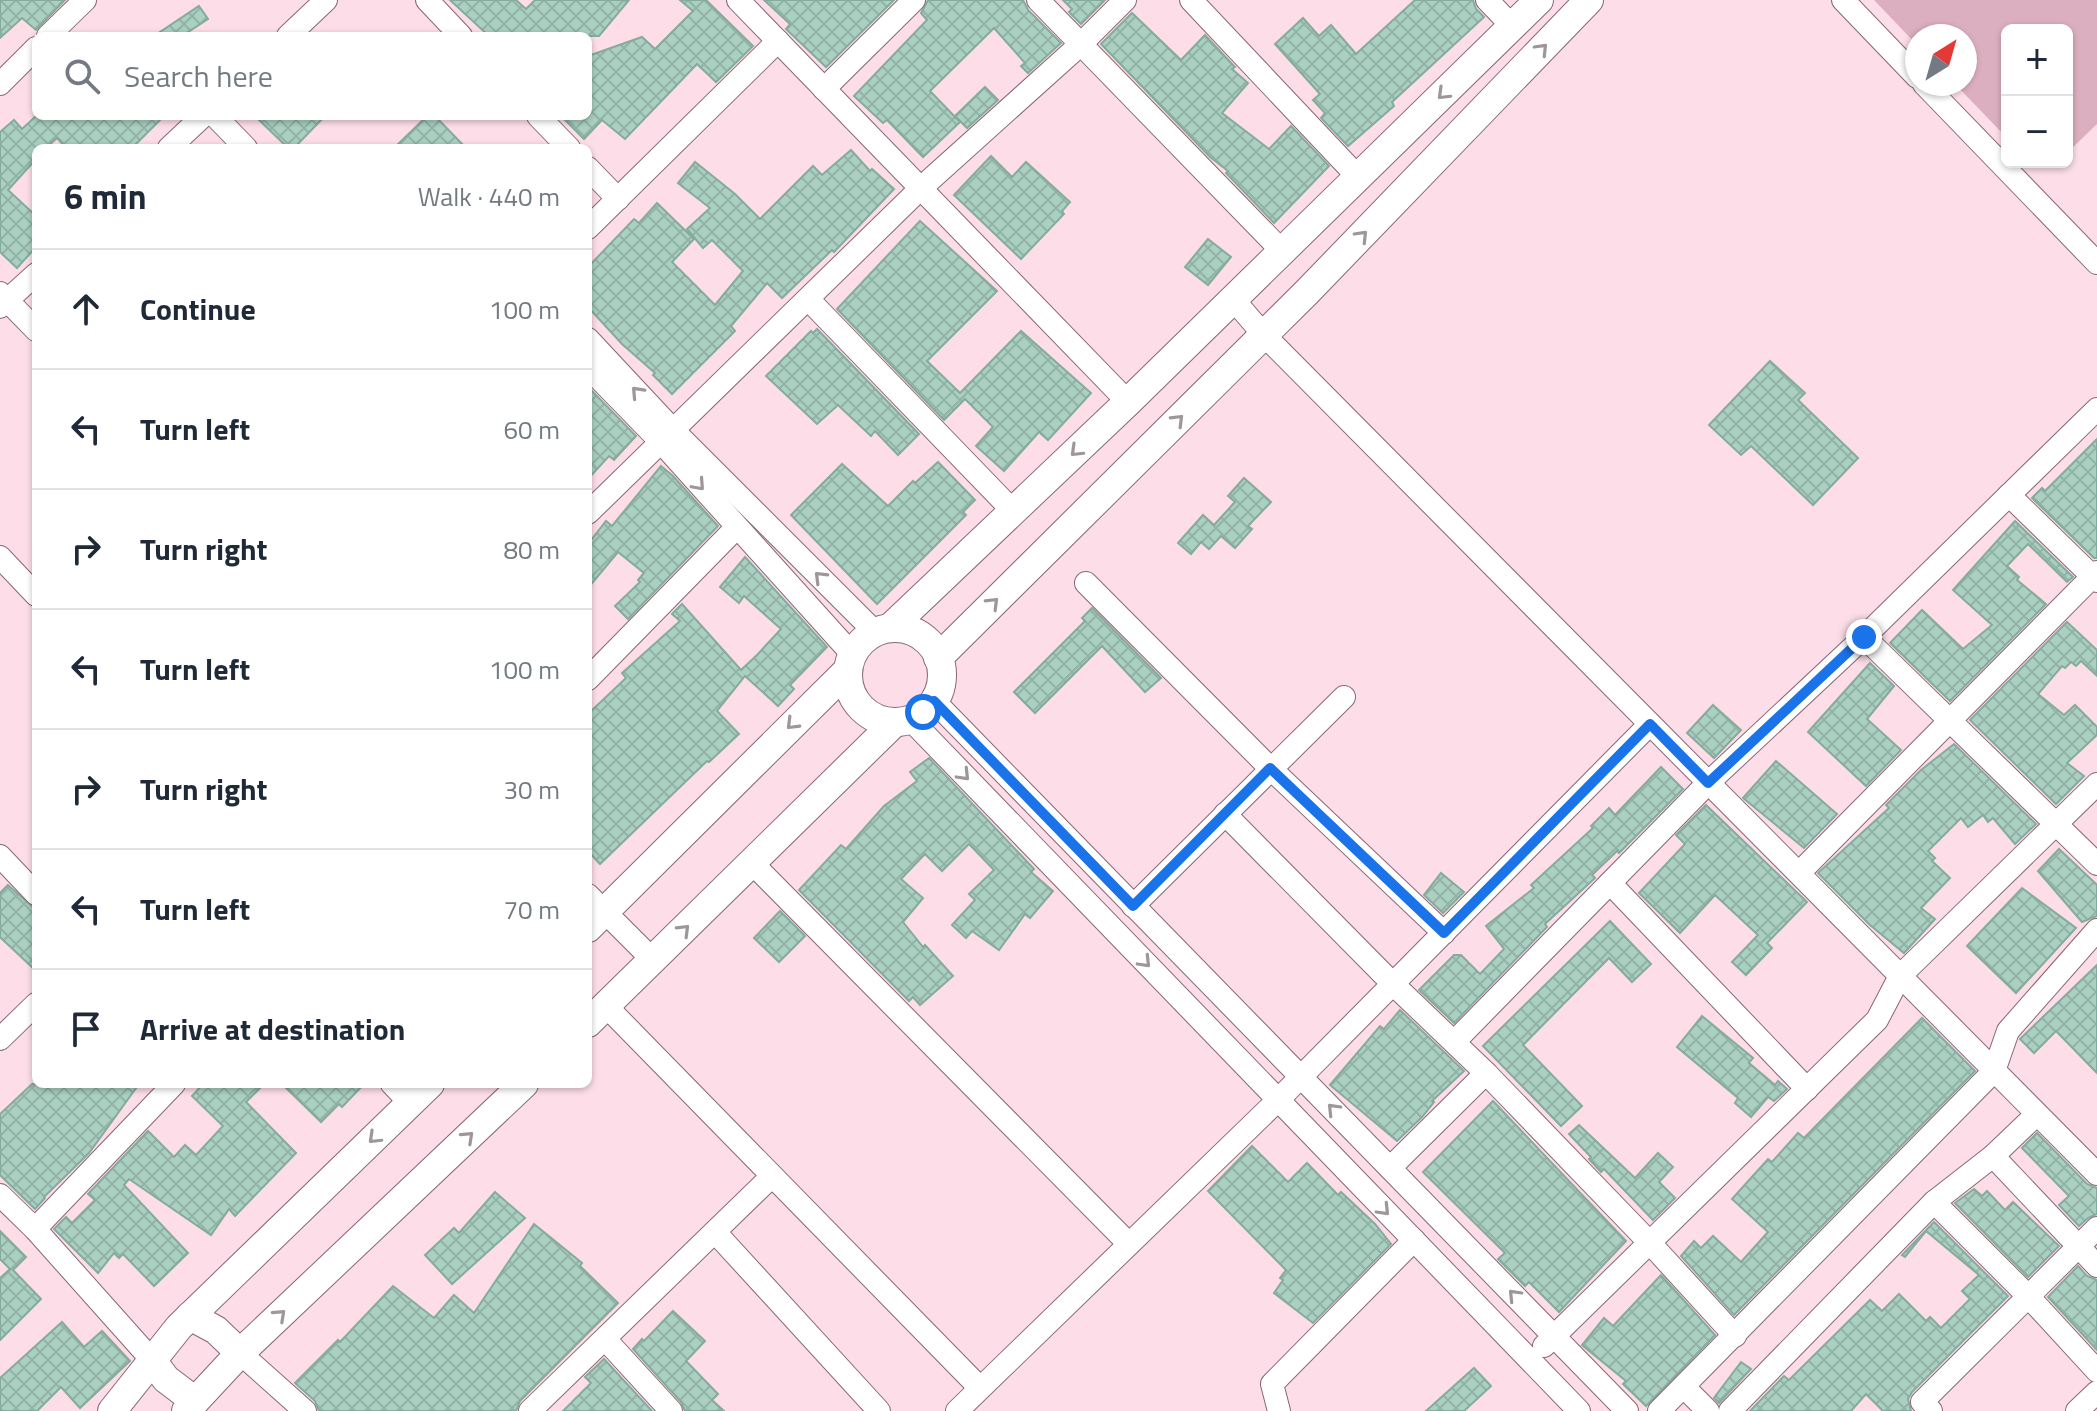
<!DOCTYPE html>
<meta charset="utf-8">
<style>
:root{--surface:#fff;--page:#f6f6f7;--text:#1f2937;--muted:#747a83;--line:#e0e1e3}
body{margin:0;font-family:"Titillium Web",sans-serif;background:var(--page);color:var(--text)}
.controls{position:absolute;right:24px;top:24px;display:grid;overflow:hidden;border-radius:12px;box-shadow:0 2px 6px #0004}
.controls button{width:72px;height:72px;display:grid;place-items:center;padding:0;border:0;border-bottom:2px solid var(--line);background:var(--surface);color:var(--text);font:40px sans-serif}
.compass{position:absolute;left:1905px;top:24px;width:72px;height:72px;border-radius:50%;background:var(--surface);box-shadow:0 2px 6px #0004;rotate:37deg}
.stop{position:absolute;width:24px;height:24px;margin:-18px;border:6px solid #1a73e8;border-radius:50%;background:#fff}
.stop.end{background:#1a73e8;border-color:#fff;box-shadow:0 2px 8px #0008}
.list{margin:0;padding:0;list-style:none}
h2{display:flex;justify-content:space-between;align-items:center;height:104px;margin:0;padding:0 32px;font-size:34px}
h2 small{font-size:26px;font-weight:400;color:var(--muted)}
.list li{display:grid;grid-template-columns:52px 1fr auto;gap:24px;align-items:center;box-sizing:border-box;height:120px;padding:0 32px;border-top:2px solid var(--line)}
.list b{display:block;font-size:30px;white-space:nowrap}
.list em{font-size:26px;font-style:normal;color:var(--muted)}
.icon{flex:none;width:44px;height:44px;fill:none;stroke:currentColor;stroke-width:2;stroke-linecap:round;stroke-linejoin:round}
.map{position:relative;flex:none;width:2097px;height:1411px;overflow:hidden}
.search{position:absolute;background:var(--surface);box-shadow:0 2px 6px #0004;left:32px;top:32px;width:560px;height:88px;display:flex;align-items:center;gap:20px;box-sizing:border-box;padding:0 28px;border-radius:12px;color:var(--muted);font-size:30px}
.panel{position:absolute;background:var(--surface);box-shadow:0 2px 6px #0004;left:32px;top:144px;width:560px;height:944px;border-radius:12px}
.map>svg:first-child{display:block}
.green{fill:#dcafc0}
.building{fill:url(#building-cross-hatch);stroke:#85ab9c;stroke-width:2}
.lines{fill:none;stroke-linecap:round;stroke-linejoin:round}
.minor-casing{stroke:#886774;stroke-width:24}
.major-casing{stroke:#886774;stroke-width:30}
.minor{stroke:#fff;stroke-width:22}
.major{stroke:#fff;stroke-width:28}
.oneway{stroke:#9e9699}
.route{stroke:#1a73e8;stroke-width:10}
</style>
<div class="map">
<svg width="2097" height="1411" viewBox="0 0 2097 1411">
<defs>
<pattern id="building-cross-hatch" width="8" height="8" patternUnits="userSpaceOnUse" patternTransform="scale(2)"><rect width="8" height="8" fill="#a9d0c1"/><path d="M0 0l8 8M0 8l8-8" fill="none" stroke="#92b3a6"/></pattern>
</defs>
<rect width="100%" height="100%" fill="#fcdde8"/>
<polygon class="green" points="1874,0 2097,0 2097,124 2067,153 2067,30 2007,30 2007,138 1955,84 1965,84 1965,36 1917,36 1917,45"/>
<g class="building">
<polygon points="0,0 65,0 36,30 22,18 0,38"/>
<polygon points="450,0 516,0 526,9 535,0 629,0 599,36 489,36"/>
<polygon points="680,0 706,0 753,46 716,82 697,64 625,139 602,120 584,139 561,116 588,116 588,56 642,37 655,49 693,11"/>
<polygon points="764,0 894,0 826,67 786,29 790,24"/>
<polygon points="928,0 1023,0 1028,10 1061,43 1028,73 1021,66 1025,63 994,28 930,91 960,122 923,157 887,120 883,123 854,96 927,20 921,13"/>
<polygon points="1063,0 1105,0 1081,24 1069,12 1072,9"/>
<polygon points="1415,0 1473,0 1476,9 1484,17 1392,102 1394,106 1348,146 1321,118 1325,113 1313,100 1320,94 1275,44 1303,18 1319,36 1331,25 1356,54"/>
<polygon points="199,6 208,19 182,36 154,36"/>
<polygon points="1132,13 1181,60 1205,35 1235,67 1232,69 1248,83 1222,113 1269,149 1291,126 1329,166 1274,223 1226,173 1228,171 1210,157 1101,44"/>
<polygon points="985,87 998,100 967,128 955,116"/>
<polygon points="36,116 164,116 132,148 66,148 57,138 46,148 36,148 36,159 8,190 36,216 36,247 17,268 0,252 0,132 14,120 22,129"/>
<polygon points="255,116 325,116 294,148 288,148"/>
<polygon points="427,116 435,116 466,148 394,148"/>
<polygon points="851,150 870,171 872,169 894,189 834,252 832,250 782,298 767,283 731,326 735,331 672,394 653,375 655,373 622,344 588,307 588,267 634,219 639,223 657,203 694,239 672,262 715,305 743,271 712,240 703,248 687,229 710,208 678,183 695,162 735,194 760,219 813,166 822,175"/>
<polygon points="991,156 1012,177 1026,162 1070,202 1062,211 1064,214 1021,259 954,195"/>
<polygon points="920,221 997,291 927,361 960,393 1021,331 1091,393 1048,440 1039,432 1004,471 976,446 993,427 965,399 944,420 837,309"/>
<polygon points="1208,239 1231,257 1208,285 1185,267"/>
<polygon points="817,329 919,434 898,455 875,431 871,436 838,405 817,424 766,376 811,331 813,333"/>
<polygon points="1770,361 1805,393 1798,400 1858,458 1813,505 1751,446 1741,455 1709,425"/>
<polygon points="588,387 636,436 614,460 609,456 588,479"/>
<polygon points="2097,439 2097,558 2094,558 2032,498 2042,488 2045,491"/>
<polygon points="938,462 975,500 963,512 966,515 877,604 791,515 842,464 888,506 913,481 915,483"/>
<polygon points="661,466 673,476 718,526 628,619 615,606 640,582 638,580 644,573 618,552 588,588 588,544 606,521 612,526"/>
<polygon points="1244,478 1271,502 1248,526 1252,529 1235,548 1221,536 1209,549 1201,542 1191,554 1178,543 1203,515 1214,525 1235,502 1228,496"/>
<polygon points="2015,521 2073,577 2067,582 2028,544 2007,566 2019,577 2017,580 2046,604 1950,701 1890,643 1922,610 1963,649 1992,625 1953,590"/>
<polygon points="745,557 827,647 790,685 794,689 778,706 745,676 717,711 739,734 709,762 707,761 600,864 588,851 588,714 626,678 622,673 680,621 672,614 682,604 741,670 757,655 781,629 744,596 739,603 720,587"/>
<polygon points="1092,608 1161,678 1145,692 1102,646 1035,713 1014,692 1085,621 1082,618"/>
<polygon points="2067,622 2097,650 2097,676 2081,661 2076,666 2071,662 2065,668 2062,666 2038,694 2064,715 2075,705 2097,727 2097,735 2067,763 2084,776 2056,804 1970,720"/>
<polygon points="1870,663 1894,686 1867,719 1901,750 1866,786 1808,732"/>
<polygon points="1713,705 1741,730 1714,758 1687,733"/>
<polygon points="1954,744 2036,824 2015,844 1993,818 1988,822 1983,815 1968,827 1961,818 1928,851 1935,858 1932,861 1950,878 1921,908 1935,919 1904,953 1870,925 1818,873 1889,808 1886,805 1921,770"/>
<polygon points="929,758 1034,869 1031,872 1053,891 1030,918 1025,914 999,950 972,931 966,938 952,925 975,900 969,894 994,870 969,844 942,871 925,854 901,879 923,898 903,922 923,947 925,945 953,976 920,1005 913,997 909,1001 799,890 841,845 846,849 884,806 917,781 910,772"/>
<polygon points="1776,761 1837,814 1804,848 1743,798"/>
<polygon points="1661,767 1683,789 1619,853 1617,851 1592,875 1595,878 1545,924 1547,927 1454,1023 1419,990 1454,955 1461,955 1480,974 1504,949 1486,926 1534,888 1531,885 1593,828 1591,826 1609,808 1615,815"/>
<polygon points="1706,805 1807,902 1767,943 1772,948 1746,975 1732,962 1758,935 1715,895 1680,933 1639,893 1685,844 1676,835"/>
<polygon points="2059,849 2097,885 2097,916 2082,922 2038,871"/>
<polygon points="1441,873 1464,892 1443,913 1424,895"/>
<polygon points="8,885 36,910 36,971 0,937 0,893"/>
<polygon points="2022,888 2076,928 2016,993 1967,946"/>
<polygon points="780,911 805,936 779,962 754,938"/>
<polygon points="1610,921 1651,964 1632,982 1609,958 1523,1045 1582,1106 1561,1126 1483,1046"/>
<polygon points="2097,965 2097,1073 2056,1031 2034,1053 2020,1039"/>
<polygon points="1400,1010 1464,1071 1432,1101 1434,1102 1422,1117 1397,1141 1330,1085 1380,1026 1384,1029"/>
<polygon points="1702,1016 1753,1058 1749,1063 1775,1085 1778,1081 1787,1089 1774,1101 1768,1097 1751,1117 1735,1103 1738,1098 1677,1047"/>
<polygon points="1922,1018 1975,1071 1734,1315 1681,1256 1694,1241 1701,1248 1713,1236 1741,1262 1768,1232 1732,1199 1768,1159 1772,1162 1798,1133 1804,1138"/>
<polygon points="32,1084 139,1084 89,1153 44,1197 45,1198 35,1209 0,1175 0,1114"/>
<polygon points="203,1084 264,1084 246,1102 296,1153 235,1216 229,1209 211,1235 129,1179 124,1185 188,1253 154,1286 123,1254 119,1258 114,1253 98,1273 54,1229 66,1217 72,1223 95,1200 88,1194 148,1131 174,1157 185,1145 196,1155 223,1126 192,1096"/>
<polygon points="282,1084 364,1084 342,1107 339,1104 321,1122"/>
<polygon points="1493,1101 1626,1241 1559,1312 1529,1282 1525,1286 1498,1259 1505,1253 1423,1172"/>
<polygon points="1579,1125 1635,1178 1658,1153 1673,1167 1659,1182 1675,1198 1653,1220 1604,1169 1601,1172 1589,1159 1591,1157 1569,1134"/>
<polygon points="2037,1133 2087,1184 2097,1188 2097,1214 2088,1218 2079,1226 2059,1205 2069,1196 2022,1148"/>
<polygon points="1252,1146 1288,1182 1307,1163 1338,1195 1341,1192 1375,1224 1391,1244 1313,1323 1274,1293 1283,1280 1280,1278 1286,1270 1208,1191"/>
<polygon points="1974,1189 1982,1196 1987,1191 2005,1210 2013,1202 2059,1246 2028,1277 1955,1203"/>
<polygon points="495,1192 525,1218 452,1284 425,1255 454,1228 459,1233"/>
<polygon points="1934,1222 2008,1296 1912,1392 1908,1399 1911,1411 1883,1411 1866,1394 1851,1411 1750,1411 1784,1376 1789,1380 1870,1300 1882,1311 1899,1294 1926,1321 1930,1317 1941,1328 1970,1299 1962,1291 1979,1275 1926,1231 1905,1257 1902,1255"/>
<polygon points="534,1224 582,1263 580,1266 618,1303 520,1401 516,1411 319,1411 315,1401 295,1383 338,1340 340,1342 393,1286 434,1318 454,1295 474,1313"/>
<polygon points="0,1231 26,1257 13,1270 41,1299 0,1340 0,1278 10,1269 0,1259"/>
<polygon points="2078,1266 2087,1276 2097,1280 2097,1350 2048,1297"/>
<polygon points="1661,1275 1715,1335 1646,1406 1623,1384 1626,1381 1582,1345 1604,1318 1613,1326"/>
<polygon points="673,1311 705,1341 686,1361 718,1394 712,1400 724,1411 685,1411 681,1402 633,1349 642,1339 644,1341"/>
<polygon points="62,1322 84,1347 102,1331 130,1361 80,1408 61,1387 37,1411 0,1411 0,1378"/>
<polygon points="604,1359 652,1411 563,1411 591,1383 585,1377"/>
<polygon points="1741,1362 1751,1369 1719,1403 1714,1398"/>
<polygon points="1474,1368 1491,1386 1464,1411 1426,1411"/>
</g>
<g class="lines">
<g class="minor-casing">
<g id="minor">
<polyline points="427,0 461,36"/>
<polyline points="738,0 1128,402"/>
<polyline points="1038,0 1282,251"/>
<polyline points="1191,0 1358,177"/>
<polyline points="1487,0 1512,26"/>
<polyline points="1843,0 1917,77"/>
<polyline points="48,36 85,0"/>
<polyline points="288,36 326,0"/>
<polyline points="0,84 36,48"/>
<polyline points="1924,84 2097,263"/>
<polyline points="824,89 914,0"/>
<polyline points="215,116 246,148"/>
<polyline points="538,116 569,148"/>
<polyline points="169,148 203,116"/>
<polyline points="588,168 618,199"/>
<polyline points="588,228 778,41"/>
<polyline points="0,293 36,330"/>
<polyline points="808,299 1013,511"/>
<polyline points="1233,299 1264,335 2097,1174"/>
<polyline points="0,307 36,274"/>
<polyline points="588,339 673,430 875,632"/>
<polyline points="588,367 661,442 852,654"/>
<polyline points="2009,495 2097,581"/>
<polyline points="588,513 921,188 1081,44 1125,0"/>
<polyline points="0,557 36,595"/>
<polyline points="1086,583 1270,768 1444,933"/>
<polyline points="1864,637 2097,864"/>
<polyline points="588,679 737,527"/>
<polyline points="934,701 1627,1411"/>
<polyline points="910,719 1579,1411"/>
<polyline points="1225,814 1394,985 1486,1073 1650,1243 1735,1336"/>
<polyline points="0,856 36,894"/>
<polyline points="752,863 1129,1244"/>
<polyline points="1799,873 2097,572"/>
<polyline points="1610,883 1807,1089"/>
<polyline points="588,895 653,960"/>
<polyline points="1133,906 1344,697"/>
<polyline points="606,1006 980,1388"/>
<polyline points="0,1039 36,1004"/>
<polyline points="1455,1041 1708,783 1864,637 2097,409"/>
<polyline points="392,1084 411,1104"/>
<polyline points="1993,1156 2097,1266"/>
<polyline points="1390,1168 1486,1073"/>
<polyline points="0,1195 35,1229 151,1359"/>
<polyline points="1934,1202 2028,1296 2097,1371"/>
<polyline points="35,1229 174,1084"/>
<polyline points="715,1232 879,1411"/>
<polyline points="605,1339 671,1411"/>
<polyline points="1544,1346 1877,1020 1900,976 2097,784"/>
<polyline points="240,1353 305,1411"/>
<polyline points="1684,1387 1708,1411"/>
<polyline points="530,1411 772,1176"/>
<polyline points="957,1411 1278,1100 1650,724"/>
<polyline points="1279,1411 1272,1384 1414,1240"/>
<polyline points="1659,1411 1994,1071 2008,1031 2097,930"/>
<polyline points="1730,1411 1934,1202 1993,1156 2037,1114"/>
<polyline points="1931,1411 1922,1402 2097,1228"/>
<polyline points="2077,1411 2097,1392"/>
</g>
</g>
<g class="major-casing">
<g id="major">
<polyline points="890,628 1128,402 1539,0"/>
<circle cx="895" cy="675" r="47"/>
<polyline points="938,658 1307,292 1589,0"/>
<polyline points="588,928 848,670"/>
<polyline points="588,1023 895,722"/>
<polyline points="190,1316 216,1330 240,1353"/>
<polyline points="151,1359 166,1379 195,1401"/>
<polyline points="112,1411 179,1327 430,1084"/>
<polyline points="186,1411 240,1353 524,1084"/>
</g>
</g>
<use href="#minor" class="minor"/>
<use href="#major" class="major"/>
</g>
<defs><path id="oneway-chevron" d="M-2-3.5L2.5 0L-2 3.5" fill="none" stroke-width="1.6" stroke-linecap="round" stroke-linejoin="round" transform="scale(2)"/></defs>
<g class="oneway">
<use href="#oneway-chevron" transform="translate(1542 49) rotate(-46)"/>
<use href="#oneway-chevron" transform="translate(1443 94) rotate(136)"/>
<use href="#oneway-chevron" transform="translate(1362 236) rotate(-46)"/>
<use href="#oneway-chevron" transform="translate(637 392) rotate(-133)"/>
<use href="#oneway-chevron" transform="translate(1178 420) rotate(-45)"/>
<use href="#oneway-chevron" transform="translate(1076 451) rotate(136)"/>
<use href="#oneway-chevron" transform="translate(699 485) rotate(48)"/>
<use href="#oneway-chevron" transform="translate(820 577) rotate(-135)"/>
<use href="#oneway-chevron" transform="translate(993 603) rotate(-45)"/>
<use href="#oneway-chevron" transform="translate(792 724) rotate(135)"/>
<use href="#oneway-chevron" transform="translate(964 775) rotate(46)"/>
<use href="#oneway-chevron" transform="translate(684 930) rotate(-45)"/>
<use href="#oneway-chevron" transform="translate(1145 962) rotate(46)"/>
<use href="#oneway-chevron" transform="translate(1333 1109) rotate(-134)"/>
<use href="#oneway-chevron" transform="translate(468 1137) rotate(-43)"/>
<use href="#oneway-chevron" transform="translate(374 1138) rotate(136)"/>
<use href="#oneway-chevron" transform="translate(1384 1210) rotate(46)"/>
<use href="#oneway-chevron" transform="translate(1514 1295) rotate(-134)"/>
<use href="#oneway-chevron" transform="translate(280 1315) rotate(-43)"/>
</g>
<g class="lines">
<polyline class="route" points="923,712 934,701 1133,906 1270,768 1444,933 1650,724 1708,783 1864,637"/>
</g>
</svg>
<div class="controls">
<button>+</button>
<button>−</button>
</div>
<svg class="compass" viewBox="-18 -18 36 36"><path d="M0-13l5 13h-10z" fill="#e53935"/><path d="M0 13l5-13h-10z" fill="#747a83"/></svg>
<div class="stop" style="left:923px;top:712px"></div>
<div class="stop end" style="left:1864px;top:637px"></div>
<div class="search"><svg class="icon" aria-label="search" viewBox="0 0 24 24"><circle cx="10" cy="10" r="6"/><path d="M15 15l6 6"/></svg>Search here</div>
<section class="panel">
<h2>6 min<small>Walk · 440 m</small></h2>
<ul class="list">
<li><svg class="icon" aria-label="ahead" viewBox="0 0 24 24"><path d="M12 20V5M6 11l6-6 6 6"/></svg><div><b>Continue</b></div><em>100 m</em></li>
<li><svg class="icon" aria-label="left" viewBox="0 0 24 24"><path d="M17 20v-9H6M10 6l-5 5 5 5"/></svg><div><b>Turn left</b></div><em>60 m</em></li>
<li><svg class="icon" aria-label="right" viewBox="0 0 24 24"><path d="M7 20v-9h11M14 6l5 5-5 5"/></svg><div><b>Turn right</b></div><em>80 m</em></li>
<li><svg class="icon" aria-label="left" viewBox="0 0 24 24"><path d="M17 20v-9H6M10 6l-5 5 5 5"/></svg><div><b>Turn left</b></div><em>100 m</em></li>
<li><svg class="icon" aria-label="right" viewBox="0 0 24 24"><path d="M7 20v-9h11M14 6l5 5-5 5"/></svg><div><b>Turn right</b></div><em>30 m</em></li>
<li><svg class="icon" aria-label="left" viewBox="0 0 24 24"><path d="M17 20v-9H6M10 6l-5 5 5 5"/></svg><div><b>Turn left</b></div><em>70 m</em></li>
<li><svg class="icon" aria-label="arrive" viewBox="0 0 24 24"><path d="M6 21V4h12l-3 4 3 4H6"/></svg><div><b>Arrive at destination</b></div></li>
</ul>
</section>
</div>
